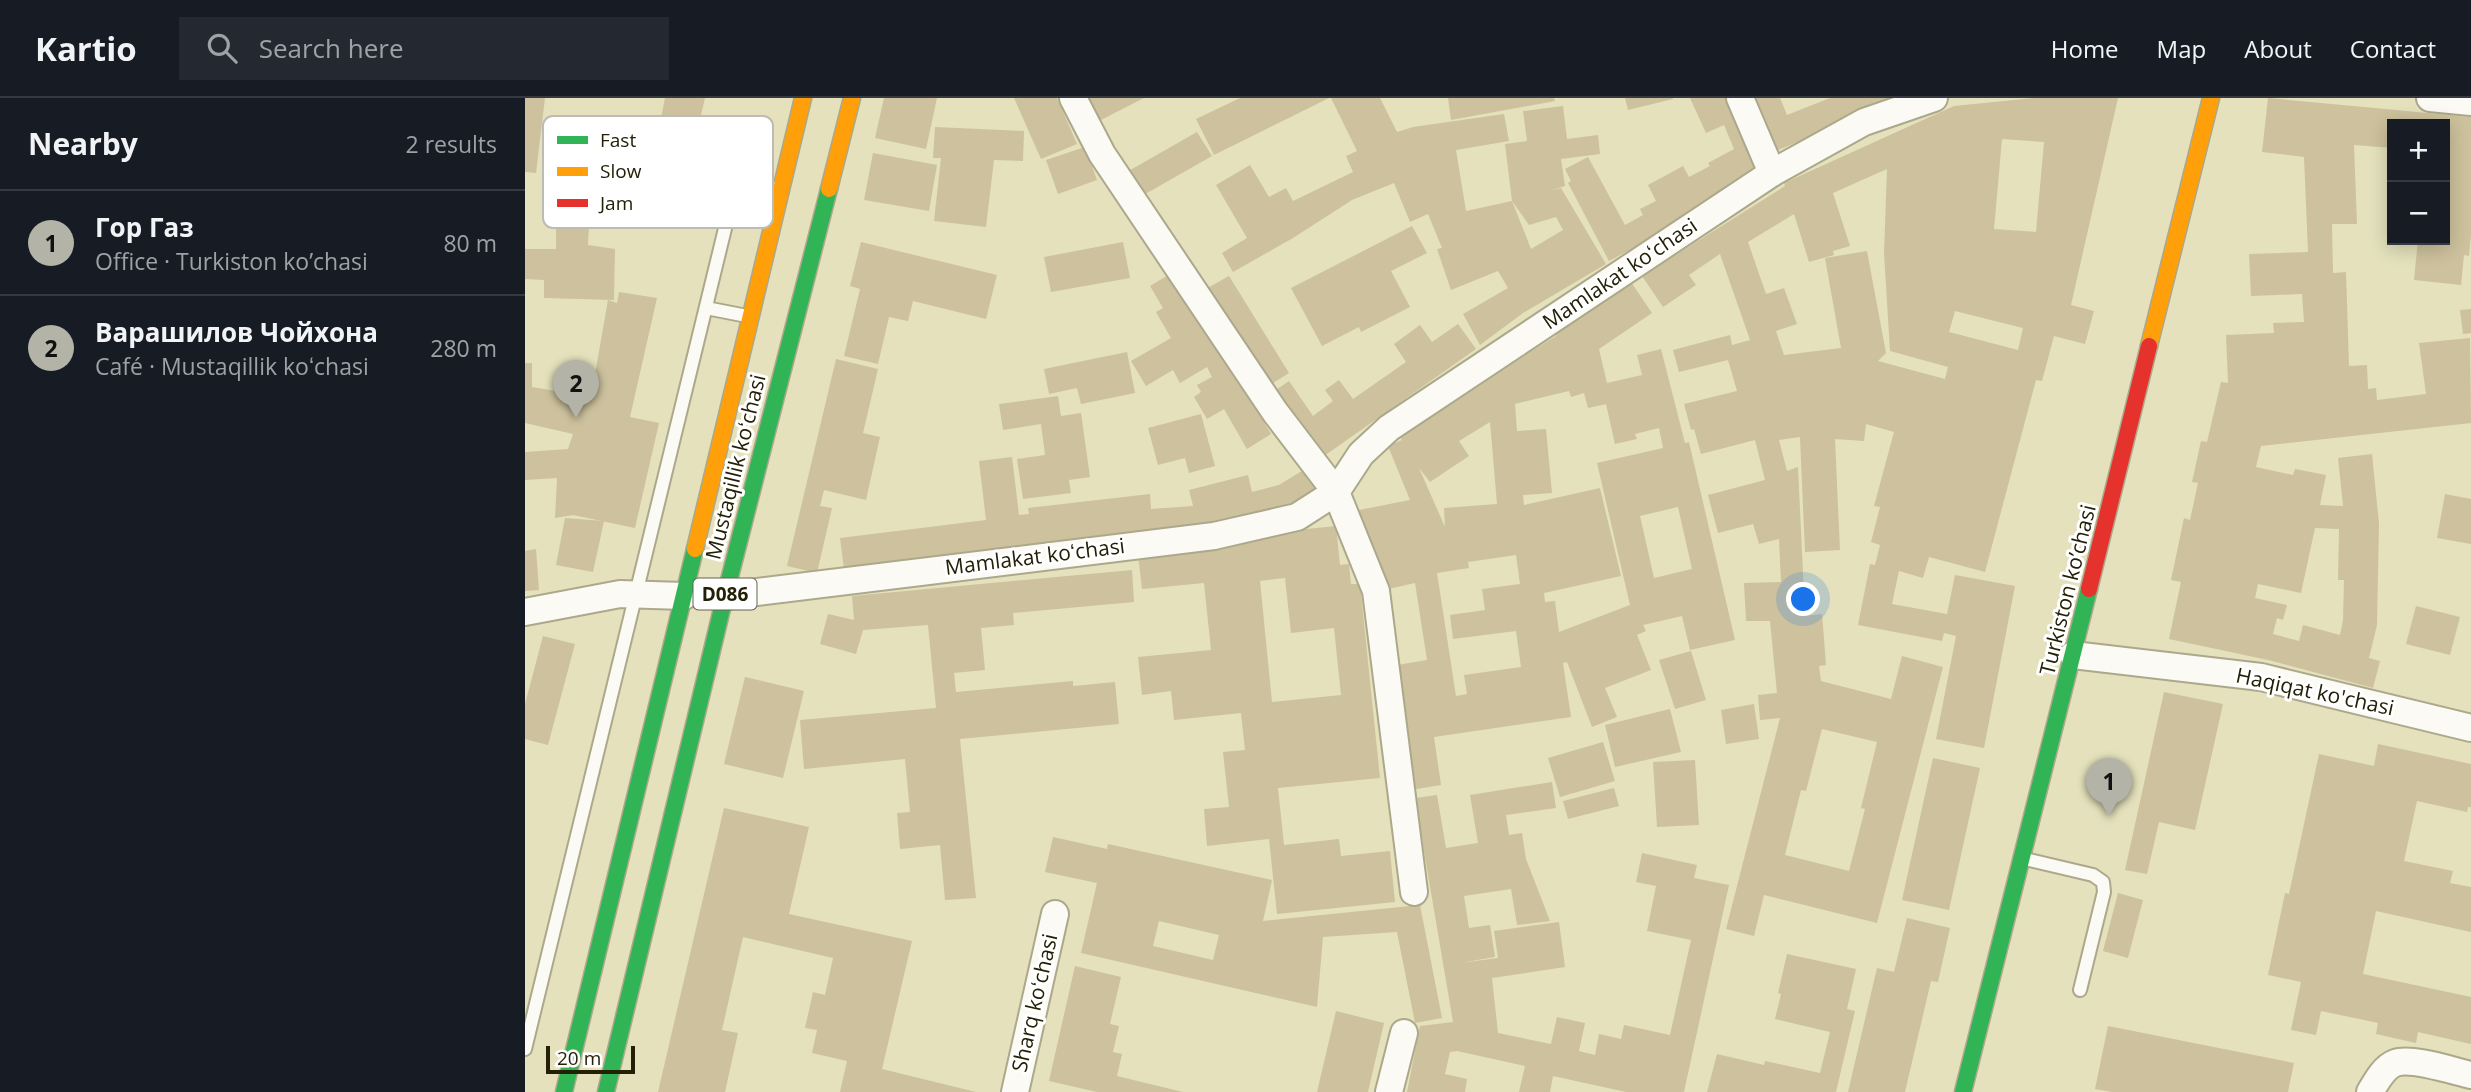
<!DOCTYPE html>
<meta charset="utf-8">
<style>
:root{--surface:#171b24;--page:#242831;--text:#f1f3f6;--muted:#9ea1a6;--line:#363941;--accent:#b3b3a7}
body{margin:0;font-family:"Open Sans",sans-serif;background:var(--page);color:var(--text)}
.controls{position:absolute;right:21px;top:21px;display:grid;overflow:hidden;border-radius:0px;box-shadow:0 4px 18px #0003}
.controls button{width:63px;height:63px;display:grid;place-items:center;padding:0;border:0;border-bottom:2px solid var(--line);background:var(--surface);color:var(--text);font:35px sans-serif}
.scale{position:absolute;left:21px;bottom:18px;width:89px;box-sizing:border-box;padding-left:7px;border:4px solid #232006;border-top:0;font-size:19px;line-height:24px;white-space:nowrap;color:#232006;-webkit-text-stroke:5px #fff;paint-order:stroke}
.you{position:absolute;left:1279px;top:502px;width:24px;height:24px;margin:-18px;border:5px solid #fff;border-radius:50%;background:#1a73e8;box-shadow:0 0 0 10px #1a73e833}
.badge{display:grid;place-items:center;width:46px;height:46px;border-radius:50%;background:var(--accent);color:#111;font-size:23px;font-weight:700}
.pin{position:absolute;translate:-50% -58px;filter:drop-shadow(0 2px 4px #0008)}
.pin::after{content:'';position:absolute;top:37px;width:24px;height:21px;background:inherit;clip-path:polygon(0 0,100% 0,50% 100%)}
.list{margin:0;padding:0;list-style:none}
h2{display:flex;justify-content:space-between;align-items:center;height:91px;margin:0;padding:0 28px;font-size:30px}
h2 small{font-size:23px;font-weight:400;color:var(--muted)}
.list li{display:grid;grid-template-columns:46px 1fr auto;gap:21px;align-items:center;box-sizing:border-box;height:105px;padding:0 28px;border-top:2px solid var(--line)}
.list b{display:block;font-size:26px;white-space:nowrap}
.list p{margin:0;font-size:23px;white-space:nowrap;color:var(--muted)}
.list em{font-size:23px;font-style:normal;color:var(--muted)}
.icon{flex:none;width:38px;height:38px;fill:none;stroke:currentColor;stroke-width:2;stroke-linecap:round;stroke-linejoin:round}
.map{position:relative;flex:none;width:1946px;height:994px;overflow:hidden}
header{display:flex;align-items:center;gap:42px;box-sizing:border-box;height:98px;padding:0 35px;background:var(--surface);border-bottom:2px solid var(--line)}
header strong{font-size:33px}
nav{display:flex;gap:38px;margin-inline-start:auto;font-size:24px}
.search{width:490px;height:63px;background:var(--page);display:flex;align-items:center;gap:18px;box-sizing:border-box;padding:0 24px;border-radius:0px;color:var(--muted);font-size:26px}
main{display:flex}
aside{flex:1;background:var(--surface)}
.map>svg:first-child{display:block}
.building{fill:#cdc29d;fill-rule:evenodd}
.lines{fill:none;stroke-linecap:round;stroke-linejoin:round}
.lane-casing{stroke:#aba88c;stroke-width:16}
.street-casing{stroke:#aba88c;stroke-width:30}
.fast-casing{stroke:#aba88c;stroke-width:19}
.slow-casing{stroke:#aba88c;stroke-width:19}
.jam-casing{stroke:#aba88c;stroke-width:19}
.lane{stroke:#fbfaf5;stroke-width:12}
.street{stroke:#fbfaf5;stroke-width:26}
.fast{stroke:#30b455;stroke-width:16}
.slow{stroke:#ff9f0a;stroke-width:16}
.jam{stroke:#e5322d;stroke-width:16}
.labels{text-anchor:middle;stroke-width:6;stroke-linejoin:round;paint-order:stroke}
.shield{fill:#fff;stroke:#656351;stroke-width:2}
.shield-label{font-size:19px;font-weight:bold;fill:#232006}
.street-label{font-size:21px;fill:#232006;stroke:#fff}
.key{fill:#fff;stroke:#bdbcb4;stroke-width:2}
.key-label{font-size:19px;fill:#232006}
</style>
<header>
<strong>Kartio</strong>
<div class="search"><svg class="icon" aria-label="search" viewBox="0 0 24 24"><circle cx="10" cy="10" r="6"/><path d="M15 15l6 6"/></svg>Search here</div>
<nav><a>Home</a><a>Map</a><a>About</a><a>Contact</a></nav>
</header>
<main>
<aside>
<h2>Nearby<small>2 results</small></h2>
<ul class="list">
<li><span class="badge">1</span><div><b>Гор Газ</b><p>Office · Turkiston ko’chasi</p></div><em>80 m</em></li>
<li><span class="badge">2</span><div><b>Варашилов Чойхона</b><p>Café · Mustaqillik koʻchasi</p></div><em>280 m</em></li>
</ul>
</aside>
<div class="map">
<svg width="1946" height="994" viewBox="0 0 1946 994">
<rect width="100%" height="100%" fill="#e4e1bc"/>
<g class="building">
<polygon points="0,0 20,0 11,75 0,74"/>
<polygon points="140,0 180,0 171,38 135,25"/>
<polygon points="359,0 412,0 401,51 350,40"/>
<polygon points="489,0 532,0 552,46 516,61"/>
<polygon points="560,0 619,0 572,24"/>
<polygon points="715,0 804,0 689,57 671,21"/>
<polygon points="806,0 855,0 872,34 888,29 979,16 984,43 931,52 941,113 987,103 1006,151 1038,132 1031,119 1004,127 987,103 980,46 1002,43 998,13 1038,8 1042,41 1073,37 1075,56 1036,61 1040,88 1024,93 1036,90 1081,166 998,215 955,247 938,216 983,190 973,173 926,192 912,151 917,150 903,116 885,124 869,85 827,102 768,140 708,174 697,155 722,140 691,87 725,67 744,99 761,90 768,103 828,74 821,58 832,53"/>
<polygon points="923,0 1029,0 1030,3 926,22"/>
<polygon points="1100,0 1148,0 1148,1 1103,12"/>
<polygon points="1165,0 1210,0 1240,71 1178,104 1181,111 1084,163 1043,85 1046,83 1040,71 1063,59 1100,127 1118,117 1115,111 1131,103 1123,87 1158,68 1164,79 1185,68 1183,65 1209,51 1199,27 1181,35"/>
<polygon points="1226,0 1255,0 1262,17 1305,0 1382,0 1248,54"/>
<path d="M1509,0H1593L1546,207L1569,213L1560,246L1529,238L1517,283L1511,282L1460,474L1404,459L1398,480L1374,473L1367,506L1422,516L1430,477L1490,488L1459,650L1411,641L1431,538L1419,535L1417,543L1333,527L1345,466L1350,467L1355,447L1346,444L1355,409L1349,408L1369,334L1341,326L1339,343L1310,341L1315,452L1280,454L1275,339L1254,342L1262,373L1273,369L1280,518L1297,516L1301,567L1294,568L1296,583L1366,601L1377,558L1418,569L1352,825L1239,797L1229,838L1201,831L1255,620L1235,622L1233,597L1252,595L1245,523H1221L1219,485L1256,484L1254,441L1234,446L1228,426L1193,435L1183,397L1240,382L1230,342L1176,356L1169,331L1166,332L1159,306L1212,293L1203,262L1154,274L1148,252L1205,237L1207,247L1225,242L1195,156L1164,177L1171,187L1138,209L1117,178L1260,88L1259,85L1429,8ZM1477,41L1519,44L1511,134L1469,131ZM1362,71L1359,155L1365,253L1423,269L1420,281L1353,263L1361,255L1342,153L1300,160L1316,250L1259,257L1251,233L1272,226L1259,190L1241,196L1223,144L1269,116L1284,164L1309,157L1308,153L1325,148L1308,95ZM1430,213L1498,230L1493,252L1424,234ZM1297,631L1352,644L1336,710L1340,711L1324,773L1260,757L1276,692L1281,693Z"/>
<path d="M1743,0L1946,19V137L1944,158L1939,157L1936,187L1889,182L1893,142H1920V26H1867V50L1829,47L1832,126H1807L1808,175L1821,174L1824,268L1842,267L1843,291L1851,290L1852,302L1901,296L1894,245L1945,240L1946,325L1736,348L1731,369L1768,377L1770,371L1801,377L1795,407L1818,408L1813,360L1847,356L1854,426L1852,527L1844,560L1855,563L1848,590L1743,562L1644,541L1656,484L1646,482L1659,420L1665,422L1673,385L1667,384L1676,343L1682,344L1696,284L1703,285L1701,237L1749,235L1748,225L1779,224L1777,196L1726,198L1724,156L1783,154L1779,59L1737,54ZM1790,430L1814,431L1813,482H1819L1818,522L1815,537L1778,527L1774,543L1748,536L1752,520L1758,522L1762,507L1730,500L1733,486L1776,495Z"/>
<polygon points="410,29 499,33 498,63 469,62 461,129 409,123 416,60 408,60"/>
<polygon points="672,34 687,58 615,99 600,75"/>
<polygon points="560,49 572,82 533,96 521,62"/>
<polygon points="348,55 412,67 404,113 339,102"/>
<polygon points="31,104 65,108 63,147 90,151 89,202 19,200 19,182 0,181 0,151 31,151"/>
<polygon points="887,128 902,155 866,173 885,209 836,234 834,229 797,248 766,190"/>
<polygon points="336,144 472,177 461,221 388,203 383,223 364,219 353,266 319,258 335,191 325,188"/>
<polygon points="598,144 605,180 526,194 519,159"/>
<polygon points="650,173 746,336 722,351 699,311 682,321 669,299 676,294 672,287 687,279 682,269 655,285 648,272 621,288 606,263 646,240 631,214 638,210 625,188"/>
<polygon points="704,178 764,275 740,290 679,192"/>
<path d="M1106,184L1127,215L1074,251L1082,285L1117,277L1112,257L1136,251L1160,345L1164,344L1210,542L1165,552L1157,518L1118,527L1121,533L1112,537L1126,572L1080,590L1092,619L1067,629L1042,564L1038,565L1046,619L909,639L916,687L886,692L866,568L902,562L890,485L859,492L834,412L885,402L863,348L877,342L873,335L986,262V266L1031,238V234ZM1044,293L1046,299L1059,295L1063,310L1081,306L1090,346L1112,341L1110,336L1134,330L1138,350L1072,365L1105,507L1034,534L1030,503L1020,504L1019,495L1096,478L1075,390L999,407L998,397L1027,395L1021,331L992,333L990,306ZM965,324L972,406L919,410L920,429L894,370L905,384L944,358L934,343ZM1153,409L1167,471L1129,480L1115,418ZM991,457L995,486L957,491L960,512L925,517L928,541L991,533L996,569L939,577L942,596L931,598L912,475L944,470L943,464Z"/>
<polygon points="94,194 132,200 105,319 134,325 110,430 48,417 30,420 32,380 0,382 0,354 43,351 48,336 0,325 0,265 7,265 7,289 66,299 83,202 92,205"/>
<polygon points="1946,211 1946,235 1938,236 1935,212"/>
<polygon points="933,226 951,251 792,363 745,296 764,283 788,318 808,303 800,292 814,282 828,301 881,264 869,246 895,227 907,244"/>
<polygon points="602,254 610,295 556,306 552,290 524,296 519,271"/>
<polygon points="311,261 353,271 338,335 355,339 341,402 299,392 295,408 307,410 292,475 262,468"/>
<polygon points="533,298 536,318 556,315 565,379 544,382 546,395 498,401 492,361 520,357 516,326 478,332 474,306"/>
<polygon points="676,316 690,368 664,375 660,360 633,367 623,330"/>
<polygon points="487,359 494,417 504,416 503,410 625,396 626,411 668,408 664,392 723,377 727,394 754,387 780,371 794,393 767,410 674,433 319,471 315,440 461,422 454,363"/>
<polygon points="1920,396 1946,401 1946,446 1912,440"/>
<polygon points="40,420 79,423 68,474 31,467"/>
<path d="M811,428L815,467L824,466L826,486H835L855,680L753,690L759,747L814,741L816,758L865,753L870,804L752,816L744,741L682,748L679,711L704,709L698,654L720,652L716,615L649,622L646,593L617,597L613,559L686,552L679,485L617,491L612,448ZM760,480L766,535L809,530L816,597L747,604L735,483Z"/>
<polygon points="11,451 14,492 0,493 0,453"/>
<polygon points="607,472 609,504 488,515 489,527 456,530 460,572 429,575 431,594 548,583 548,588 590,584 594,626 435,641 451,800 420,802 415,747 375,751 372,715 385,714 380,661 279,671 275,622 411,610 403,527 338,532 331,556 295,546 303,516 329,522 327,498"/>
<polygon points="1891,508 1935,519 1925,557 1881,546"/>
<polygon points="18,538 50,546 23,647 0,641 0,606"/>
<polygon points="1166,553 1181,602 1150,611 1134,562"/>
<polygon points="220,579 279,593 258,680 199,666"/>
<polygon points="1639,594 1698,606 1670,732 1634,724 1622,776 1600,772"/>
<polygon points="1229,606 1234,641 1201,646 1196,612"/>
<polygon points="1145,611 1156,654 1090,669 1080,627"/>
<polygon points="1078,644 1090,683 1035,699 1023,660"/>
<polygon points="1853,646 1946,666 1946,709 1943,709 1942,714 1892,703 1879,763 1928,773 1925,785 1946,789 1946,834 1851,813 1838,876 1946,899 1946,946 1893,934 1891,945 1851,936 1853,925 1796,913 1791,937 1766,932 1776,884 1743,877 1760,795 1764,796 1794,656 1849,668"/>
<polygon points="1408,660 1455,670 1424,812 1377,802"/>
<polygon points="1170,662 1174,727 1132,729 1128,664"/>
<polygon points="1027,684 1031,710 981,717 984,737 997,735 1001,761 1025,823 992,827 986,791 939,798 944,830 965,827 970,859 935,865 973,860 969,833 1034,824 1040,869 967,880 973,935 1026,946 1032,919 1060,925 1054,953 1070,957 1074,936 1096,941 1099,927 1145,937 1166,842 1122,833 1131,788 1111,784 1117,755 1172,767 1169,780 1204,787 1159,994 1101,994 1028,978 1025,994 994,994 1000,968 932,953 925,954 920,976 942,981 940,994 882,994 895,928 928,924 890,700 912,697 921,750 953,745 945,697"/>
<polygon points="1089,690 1094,708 1043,721 1038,703"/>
<polygon points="199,710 284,729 264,816 387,843 357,971 451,994 315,994 322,963 287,955 292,932 280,930 288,894 300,897 308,860 218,839 197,932 213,935 200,994 133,994"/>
<path d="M528,739L582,751L583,746L747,782L738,823L895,807L917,920L890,925L872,834L798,839L792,909L556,855L572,785L520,774ZM634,823L694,837L688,862L628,848Z"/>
<polygon points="1593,795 1618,802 1603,860 1578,853"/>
<polygon points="1382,820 1425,830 1413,884 1406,883 1380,994 1323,994 1352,870 1369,874"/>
<polygon points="1262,856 1331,871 1322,911 1330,913 1311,994 1182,994 1192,956 1239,967 1240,963 1295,975 1305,934 1250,921 1256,896 1253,895"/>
<polygon points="550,868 596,879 585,926 594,928 588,954 597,956 592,978 658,994 572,994 524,983"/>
<polygon points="811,913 859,925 843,994 792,994"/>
<polygon points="1583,928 1769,965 1763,994 1587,994 1570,991"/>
</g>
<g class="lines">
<g class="lane-casing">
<g id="lane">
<polyline points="181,210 222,218"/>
<polyline points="1500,761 1568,777 1578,784 1579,794 1555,892"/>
<polyline points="0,951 205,110 213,96 223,86 253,91"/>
</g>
</g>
<g class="street-casing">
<g id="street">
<polyline points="548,0 577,56 750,314 811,394 851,493 889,794"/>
<polyline points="1215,0 1247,75"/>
<polyline points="1905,0 1946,4"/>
<polyline points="200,498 689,438 772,419 811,394 836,356 864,330 1247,75 1339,24 1409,0"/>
<polyline points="0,514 95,496 159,498"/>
<polyline points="1548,557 1736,579 1946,630"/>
<polyline points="490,994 530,816"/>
<polyline points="864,994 879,935"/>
<path d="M1845,994C1851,984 1859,969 1870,965C1887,959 1928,973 1946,977"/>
</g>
</g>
<g class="fast-casing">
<g id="fast">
<polyline points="39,994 170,451"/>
<polyline points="81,994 200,498 304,91"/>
<polyline points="1438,994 1564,491"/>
</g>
</g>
<g class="slow-casing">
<g id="slow">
<polyline points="304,91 327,0"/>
<polyline points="1624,248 1686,0"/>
<polyline points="170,451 278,0"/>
</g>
</g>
<g class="jam-casing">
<polyline id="jam" points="1564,491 1624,248"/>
</g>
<use href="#lane" class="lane"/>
<use href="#street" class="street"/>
<use href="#fast" class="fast"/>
<use href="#slow" class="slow"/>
<use href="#jam" class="jam"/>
</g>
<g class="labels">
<rect class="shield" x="168.5" y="480.5" width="63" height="31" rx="5"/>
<g class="shield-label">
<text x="200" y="503">D086</text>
</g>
<g class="street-label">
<text transform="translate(1095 176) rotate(-34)" y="7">Mamlakat koʻchasi</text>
<text transform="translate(211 369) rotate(-76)" y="7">Mustaqillik koʻchasi</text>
<text transform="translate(510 459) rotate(-7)" y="7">Mamlakat koʻchasi</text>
<text transform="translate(1543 492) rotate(-76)" y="7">Turkiston ko’chasi</text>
<text transform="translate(1790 594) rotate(12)" y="7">Haqiqat ko'chasi</text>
<text transform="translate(510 905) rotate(-77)" y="7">Sharq koʻchasi</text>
</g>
</g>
<rect x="18" y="18" width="230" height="112" rx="10" class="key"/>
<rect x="32" y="38" width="31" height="8" fill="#30b455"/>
<rect x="32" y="69" width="31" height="9" fill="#ff9f0a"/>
<rect x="32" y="101" width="31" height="8" fill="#e5322d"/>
<g class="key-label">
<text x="75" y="49">Fast</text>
<text x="75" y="80">Slow</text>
<text x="75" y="112">Jam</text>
</g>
</svg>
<div class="controls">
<button>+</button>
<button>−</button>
</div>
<div class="scale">20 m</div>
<div class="you"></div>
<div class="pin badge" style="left:1584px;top:718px">1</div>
<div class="pin badge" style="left:51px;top:320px">2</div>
</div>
</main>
